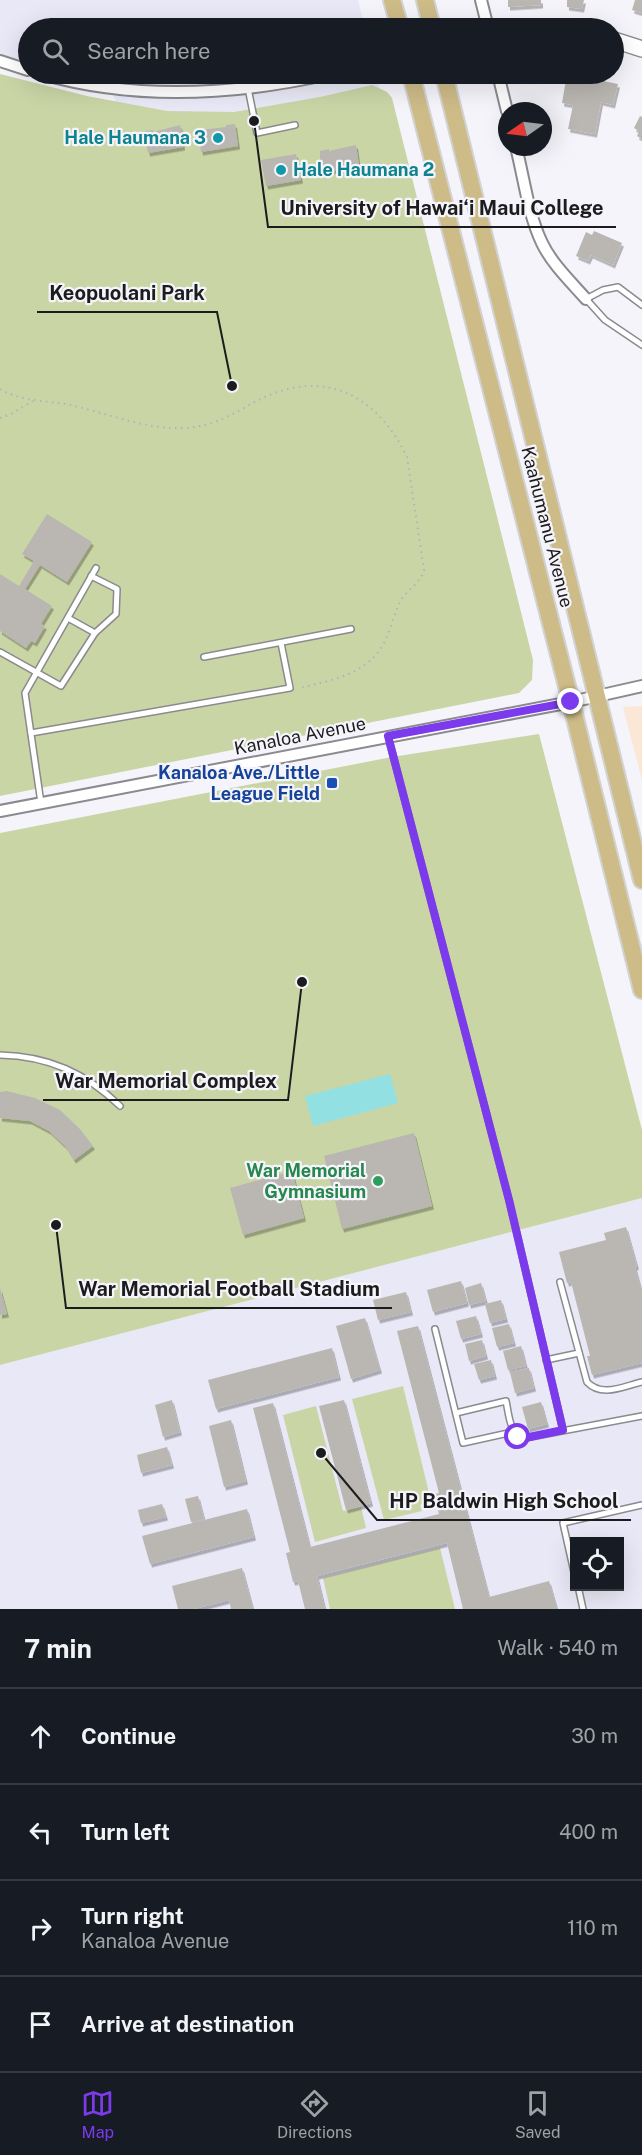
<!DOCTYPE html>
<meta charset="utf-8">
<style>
:root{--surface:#171b24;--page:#20242c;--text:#f1f3f6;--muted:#9ea1a6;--line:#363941;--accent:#7c3aed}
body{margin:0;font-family:"Public Sans",sans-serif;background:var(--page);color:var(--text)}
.controls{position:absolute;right:18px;bottom:18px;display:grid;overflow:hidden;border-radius:0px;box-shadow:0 6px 24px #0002}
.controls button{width:54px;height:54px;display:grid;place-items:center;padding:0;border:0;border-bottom:2px solid var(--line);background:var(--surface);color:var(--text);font:30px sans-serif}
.compass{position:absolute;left:498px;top:102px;width:54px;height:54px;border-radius:50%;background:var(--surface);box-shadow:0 6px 24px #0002;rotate:256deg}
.stop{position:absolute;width:18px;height:18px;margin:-14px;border:4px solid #7c3aed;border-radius:50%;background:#fff}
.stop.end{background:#7c3aed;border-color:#fff;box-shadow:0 2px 6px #0008}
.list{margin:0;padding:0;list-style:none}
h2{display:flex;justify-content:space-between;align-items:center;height:78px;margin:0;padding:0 24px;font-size:26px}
h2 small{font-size:20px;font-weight:400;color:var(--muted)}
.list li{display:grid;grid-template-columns:39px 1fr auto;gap:18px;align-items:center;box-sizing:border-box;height:96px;padding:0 24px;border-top:2px solid var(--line)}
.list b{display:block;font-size:22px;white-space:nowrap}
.list p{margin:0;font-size:20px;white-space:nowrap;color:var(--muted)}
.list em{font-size:20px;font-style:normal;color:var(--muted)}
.icon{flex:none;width:33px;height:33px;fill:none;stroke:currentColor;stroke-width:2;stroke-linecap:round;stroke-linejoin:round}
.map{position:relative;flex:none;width:642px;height:1609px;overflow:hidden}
.search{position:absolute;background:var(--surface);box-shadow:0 6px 24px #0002;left:18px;right:18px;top:18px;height:66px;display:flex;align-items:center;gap:15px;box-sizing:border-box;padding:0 21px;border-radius:33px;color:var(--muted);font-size:22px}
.sheet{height:462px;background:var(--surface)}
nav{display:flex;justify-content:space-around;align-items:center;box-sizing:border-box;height:84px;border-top:2px solid var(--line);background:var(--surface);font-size:16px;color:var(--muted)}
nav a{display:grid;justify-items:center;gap:3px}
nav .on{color:var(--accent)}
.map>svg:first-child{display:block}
.commercial{fill:#fae7d6}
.built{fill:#e8e8f6;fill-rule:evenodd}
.green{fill:#cad5a6}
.water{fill:#92e0e2}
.building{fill:#bab6b1;filter:url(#shadow)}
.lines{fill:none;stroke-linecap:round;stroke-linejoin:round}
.lane-casing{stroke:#8a8a8f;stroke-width:8}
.street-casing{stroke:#8a8a8f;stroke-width:14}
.secondary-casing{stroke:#8a8a8f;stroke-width:18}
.primary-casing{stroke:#d2d2d2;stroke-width:20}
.path{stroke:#b2b2b7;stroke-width:2;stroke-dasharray:1.5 4.5;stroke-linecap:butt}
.lane{stroke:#fff;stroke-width:5}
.street{stroke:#fff;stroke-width:10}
.secondary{stroke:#fff;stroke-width:15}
.primary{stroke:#cdbb88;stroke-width:16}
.route{stroke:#7c3aed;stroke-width:8}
.culture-dot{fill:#0f9aa8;stroke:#f4f4fa;stroke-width:2}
.transit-dot{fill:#1a4fb4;stroke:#f4f4fa;stroke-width:2}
.leisure-dot{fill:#2e9e5b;stroke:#f4f4fa;stroke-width:2}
.labels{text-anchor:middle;stroke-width:4.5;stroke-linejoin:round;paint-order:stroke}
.culture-label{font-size:18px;font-weight:bold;fill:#0d838f;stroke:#f4f4fa;text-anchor:end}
.street-label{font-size:18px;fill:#1c1c1e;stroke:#f4f4fa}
.transit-label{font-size:18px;font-weight:bold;fill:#164399;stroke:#f4f4fa;text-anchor:end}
.leisure-label{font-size:18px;font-weight:bold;fill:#27864d;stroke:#f4f4fa;text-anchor:end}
.leader{fill:none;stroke:#1c1c1e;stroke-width:2}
.callout-dot{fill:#1c1c1e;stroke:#f4f4fa;stroke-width:2}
.callout-label{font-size:20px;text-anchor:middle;font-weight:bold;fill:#1c1c1e;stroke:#f4f4fa;stroke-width:4.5;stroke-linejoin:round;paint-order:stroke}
</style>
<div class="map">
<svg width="642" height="1609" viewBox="0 0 642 1609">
<defs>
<filter id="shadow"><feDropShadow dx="2" dy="3.5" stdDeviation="0" flood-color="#0004"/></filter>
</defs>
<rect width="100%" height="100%" fill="#f4f4fa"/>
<polygon class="commercial" points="642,706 642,780 623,707"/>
<g class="built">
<polygon points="0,0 358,0 365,28 28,28 28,62 0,54"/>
<polygon points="86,74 376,74 403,180 133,182 110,78"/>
<path d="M642,1198V1609H0V1365ZM574,1542H620V1586H574Z"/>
</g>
<g class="green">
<polygon points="0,74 87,96 167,111 234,112 320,97 372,85 387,92 392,98 533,660 532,680 519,693 0,796"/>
<polygon points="539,734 642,1130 642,1198 0,1365 0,833 392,757"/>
<polygon points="403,1386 431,1501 420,1505 422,1511 384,1520 352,1399"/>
<polygon points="316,1406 343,1511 361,1507 366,1528 315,1542 283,1415"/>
<polygon points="440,1548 455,1609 330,1609 323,1578"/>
</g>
<polygon class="water" points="390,1074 398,1103 313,1126 305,1096"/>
<g class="building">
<polygon points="508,0 541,0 541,5 508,7"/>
<polygon points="567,0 584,0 582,9 567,7"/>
<polygon points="635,0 642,0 642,13 632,10"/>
<polygon points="567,74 587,78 588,74 599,74 598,80 618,84 613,105 601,102 595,134 568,129 573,105 562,103"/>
<polygon points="640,116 642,117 642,139 637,136 639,131 634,128"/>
<polygon points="235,124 238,146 201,152 199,138 201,138 200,130 226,127 226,125"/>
<polygon points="180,125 184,139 182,139 183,147 148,153 144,131 153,130 153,132"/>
<polygon points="356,145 359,166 324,172 322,164 320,165 320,151 329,149 329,151"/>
<polygon points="296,154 301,180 266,186 261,160"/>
<polygon points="594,231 622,243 613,265 591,255 588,261 576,256 586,232 592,235"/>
<polygon points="47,514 92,542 67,582 40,565 25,589 52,606 41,624 45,626 35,643 31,641 26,648 0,631 0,574 19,586 34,561 22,554"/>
<polygon points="7,1091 35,1098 60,1110 80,1129 93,1146 74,1160 65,1146 49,1131 30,1121 0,1118 0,1092"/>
<polygon points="414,1133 432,1206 342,1229 324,1156"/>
<polygon points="292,1171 304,1218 243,1235 230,1188"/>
<polygon points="626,1227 637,1266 635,1267 642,1293 642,1363 592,1375 587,1356 590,1356 571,1282 567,1283 559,1252 606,1240 604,1233"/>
<polygon points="461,1281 467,1303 433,1312 427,1290"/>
<polygon points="481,1283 486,1301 469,1305 465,1288"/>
<polygon points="0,1288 7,1314 0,1315"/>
<polygon points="406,1292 411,1312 378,1320 373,1300"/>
<polygon points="501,1300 506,1319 490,1323 485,1304"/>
<polygon points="476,1316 481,1334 461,1339 456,1321"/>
<polygon points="365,1318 380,1370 351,1379 336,1326"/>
<polygon points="509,1324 514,1343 497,1347 492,1328"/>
<polygon points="418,1326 489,1597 549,1581 557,1609 463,1609 447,1543 317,1576 325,1609 305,1609 298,1581 293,1582 286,1553 290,1552 253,1408 273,1403 310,1547 439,1514 434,1494 439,1493 397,1331"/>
<polygon points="482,1340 486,1356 469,1361 465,1344"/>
<polygon points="521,1346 526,1366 508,1370 503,1351"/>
<polygon points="332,1348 339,1377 216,1409 208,1380"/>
<polygon points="491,1360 495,1376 479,1380 474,1364"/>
<polygon points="529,1368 534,1388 515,1393 510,1372"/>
<polygon points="172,1400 180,1432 163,1437 155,1405"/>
<polygon points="344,1400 371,1503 346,1510 319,1406"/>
<polygon points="541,1402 547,1424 528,1429 522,1407"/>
<polygon points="231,1420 246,1481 224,1487 209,1426"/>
<polygon points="167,1447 172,1465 141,1473 137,1455"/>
<polygon points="198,1496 204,1519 191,1522 185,1499"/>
<polygon points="162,1504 166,1517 141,1523 138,1510"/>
<polygon points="247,1509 254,1537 150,1564 142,1536"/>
<polygon points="242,1568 253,1609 231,1609 229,1600 194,1609 178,1609 172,1586"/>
</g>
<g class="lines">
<g class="lane-casing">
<g id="lane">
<polyline points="248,88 257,133 295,125"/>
<polyline points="642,305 618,287 603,290 586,299 605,320 642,345"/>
<polyline points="91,576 117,589 116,614 95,633"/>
<polyline points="0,652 61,686 95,633 68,618"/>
<polyline points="204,657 351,629"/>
<polyline points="31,733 290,688 281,643"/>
<polyline points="388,736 509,1200 563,1430"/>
<polyline points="41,803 25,693 96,568"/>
<path d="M0,1055C48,1056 86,1073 120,1106"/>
<path d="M560,1282L587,1382C602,1398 624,1386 642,1382"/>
<polyline points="435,1329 463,1443 513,1432"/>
<polyline points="546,1360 579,1353"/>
<path d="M456,1413L506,1401C509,1414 509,1435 525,1438L642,1416"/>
<polyline points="574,1572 563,1523 642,1505"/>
<polyline points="578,1586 583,1609"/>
</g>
</g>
<g class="street-casing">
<g id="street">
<polyline points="481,0 488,28"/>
<polyline points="0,61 28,70"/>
<path d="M42,74C136,101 235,95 329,74"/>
<polyline points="498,74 507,111"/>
<path d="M516,147C524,178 528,214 542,243C552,264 571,282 586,299"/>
<polyline points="0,811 571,702 642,686"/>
</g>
</g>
<g class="secondary-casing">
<polyline id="secondary" points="614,40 642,49"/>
</g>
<g class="primary-casing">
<g id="primary">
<polyline points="392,0 400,28"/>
<polyline points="425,0 432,28"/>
<polyline points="411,74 571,702 642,990"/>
<polyline points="444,74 642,880"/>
</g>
</g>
<g class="path">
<path d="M0,389C22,402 46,400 70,405C112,414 157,435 200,426C228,421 249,402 275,393C335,371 381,403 407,457L424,570C420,585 405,590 399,604C394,615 391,628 386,639C370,674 333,680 299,688"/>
<polyline points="0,418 11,414 33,401"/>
</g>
<use href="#lane" class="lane"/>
<use href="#street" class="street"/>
<use href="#secondary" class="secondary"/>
<use href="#primary" class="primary"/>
</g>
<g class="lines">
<polyline class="route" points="518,1437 525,1438 563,1430 509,1200 388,736 571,702"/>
</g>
<g class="culture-dot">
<circle cx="218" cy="138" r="6"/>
<circle cx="281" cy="170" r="6"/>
</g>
<rect class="transit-dot" x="326" y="777" width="12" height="12" rx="3"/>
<circle class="leisure-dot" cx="378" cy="1181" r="6"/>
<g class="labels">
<g class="culture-label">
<text x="206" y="144">Hale Haumana 3</text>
<text x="293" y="176" text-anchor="start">Hale Haumana 2</text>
</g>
<g class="street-label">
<text transform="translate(547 527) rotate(76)" y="6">Kaahumanu Avenue</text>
<text transform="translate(300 736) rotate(-11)" y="6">Kanaloa Avenue</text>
</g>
<g class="transit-label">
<text x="320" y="779">Kanaloa Ave./Little<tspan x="320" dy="21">League Field</tspan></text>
</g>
<g class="leisure-label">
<text x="366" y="1177">War Memorial<tspan x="366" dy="21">Gymnasium</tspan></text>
</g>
</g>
<path class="leader" d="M254 121L268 227H616M232 386L217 312H37M302 982L288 1100H43M56 1225L66 1308H392M321 1453L377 1520H631"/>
<g class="callout-dot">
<circle cx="254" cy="121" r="6"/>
<circle cx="232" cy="386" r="6"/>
<circle cx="302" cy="982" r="6"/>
<circle cx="56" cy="1225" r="6"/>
<circle cx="321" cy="1453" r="6"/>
</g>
<g class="callout-label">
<text x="442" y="215">University of Hawai‘i Maui College</text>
<text x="127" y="300">Keopuolani Park</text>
<text x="166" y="1088">War Memorial Complex</text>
<text x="229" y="1296">War Memorial Football Stadium</text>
<text x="504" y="1508">HP Baldwin High School</text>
</g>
</svg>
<div class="controls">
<button><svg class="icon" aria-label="locate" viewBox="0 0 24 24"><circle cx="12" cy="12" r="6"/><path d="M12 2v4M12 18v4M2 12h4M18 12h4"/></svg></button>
</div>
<svg class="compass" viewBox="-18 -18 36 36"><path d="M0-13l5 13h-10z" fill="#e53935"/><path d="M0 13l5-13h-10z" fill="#9ea1a6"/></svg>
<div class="stop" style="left:518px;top:1437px"></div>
<div class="stop end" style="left:571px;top:702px"></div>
<div class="search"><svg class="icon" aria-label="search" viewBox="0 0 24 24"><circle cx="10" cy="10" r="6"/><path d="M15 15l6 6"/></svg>Search here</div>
</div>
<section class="sheet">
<h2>7 min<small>Walk · 540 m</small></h2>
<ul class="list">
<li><svg class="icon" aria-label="ahead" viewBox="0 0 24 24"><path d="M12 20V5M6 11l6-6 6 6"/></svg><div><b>Continue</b></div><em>30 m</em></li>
<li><svg class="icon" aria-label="left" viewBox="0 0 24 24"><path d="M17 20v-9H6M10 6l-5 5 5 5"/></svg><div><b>Turn left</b></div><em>400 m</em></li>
<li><svg class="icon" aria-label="right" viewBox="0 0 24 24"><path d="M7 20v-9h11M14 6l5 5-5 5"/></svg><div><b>Turn right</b><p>Kanaloa Avenue</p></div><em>110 m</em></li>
<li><svg class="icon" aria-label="arrive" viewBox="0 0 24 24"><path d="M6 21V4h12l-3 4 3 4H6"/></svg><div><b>Arrive at destination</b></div></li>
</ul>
</section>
<nav>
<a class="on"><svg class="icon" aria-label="map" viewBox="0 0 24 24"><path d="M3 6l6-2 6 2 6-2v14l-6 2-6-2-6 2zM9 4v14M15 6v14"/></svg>Map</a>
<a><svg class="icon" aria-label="directions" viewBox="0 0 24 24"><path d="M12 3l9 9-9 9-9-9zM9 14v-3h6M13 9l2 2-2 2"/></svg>Directions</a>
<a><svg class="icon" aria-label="saved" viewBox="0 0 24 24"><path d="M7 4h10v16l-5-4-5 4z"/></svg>Saved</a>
</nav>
